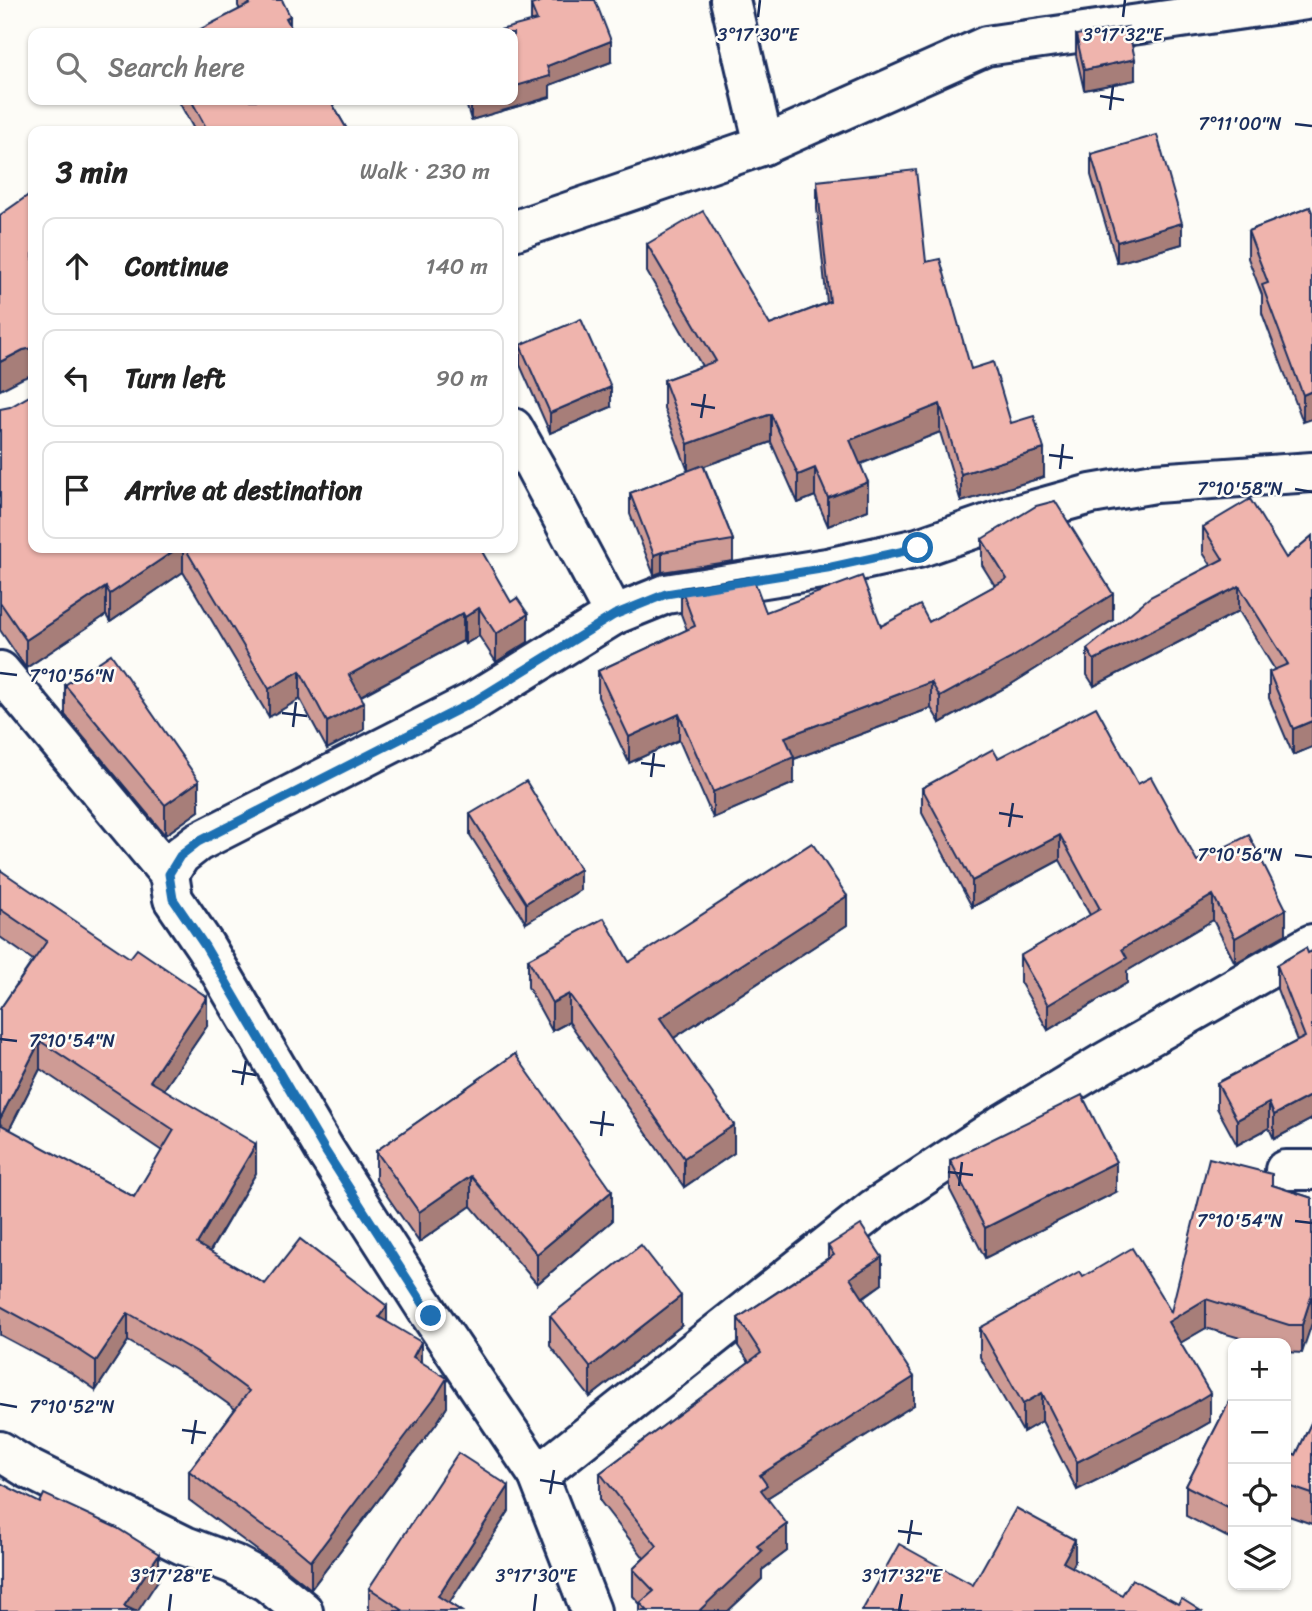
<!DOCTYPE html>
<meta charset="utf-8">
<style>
:root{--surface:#fff;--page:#f6f6f6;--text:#222;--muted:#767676;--line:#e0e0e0}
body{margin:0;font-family:Sriracha,sans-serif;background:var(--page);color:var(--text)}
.controls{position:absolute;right:21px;bottom:21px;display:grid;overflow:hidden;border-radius:14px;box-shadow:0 2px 5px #0004}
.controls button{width:63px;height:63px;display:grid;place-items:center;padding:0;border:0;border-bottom:2px solid var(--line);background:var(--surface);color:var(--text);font:35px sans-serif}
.stop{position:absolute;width:21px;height:21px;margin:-16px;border:5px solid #1f6fb2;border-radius:50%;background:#fff}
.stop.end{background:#1f6fb2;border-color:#fff;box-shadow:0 2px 7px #0008}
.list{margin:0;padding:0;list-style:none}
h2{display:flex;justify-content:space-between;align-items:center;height:91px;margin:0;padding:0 28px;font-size:30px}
h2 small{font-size:23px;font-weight:400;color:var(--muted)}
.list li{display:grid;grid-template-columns:46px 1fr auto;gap:21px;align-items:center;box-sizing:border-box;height:98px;margin:0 14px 14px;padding:0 14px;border:2px solid var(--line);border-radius:14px}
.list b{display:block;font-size:26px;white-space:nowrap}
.list em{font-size:23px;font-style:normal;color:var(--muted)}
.icon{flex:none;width:38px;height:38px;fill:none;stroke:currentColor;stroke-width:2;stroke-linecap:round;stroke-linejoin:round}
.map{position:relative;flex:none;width:1312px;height:1611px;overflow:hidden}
.search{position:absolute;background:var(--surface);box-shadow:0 2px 5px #0004;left:28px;top:28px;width:490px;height:77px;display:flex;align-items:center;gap:18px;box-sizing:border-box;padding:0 24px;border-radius:14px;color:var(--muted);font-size:26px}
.panel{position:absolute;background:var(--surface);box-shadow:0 2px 5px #0004;left:28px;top:126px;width:490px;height:427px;border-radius:14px}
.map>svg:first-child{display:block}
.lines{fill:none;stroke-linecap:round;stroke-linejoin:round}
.minor-casing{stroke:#1b2f5e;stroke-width:44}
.minor{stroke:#fdfcf7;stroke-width:38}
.wall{fill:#ce9b95;stroke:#1b2f5e;stroke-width:2;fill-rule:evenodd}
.shaded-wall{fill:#a77e79;stroke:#1b2f5e;stroke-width:2}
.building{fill:#efb4ad;stroke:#1b2f5e;stroke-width:2}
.route{stroke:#1f6fb2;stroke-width:9}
.ticks{fill:none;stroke:#1b2f5e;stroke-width:2.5}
.ticks-label{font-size:18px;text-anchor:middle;fill:#1b2f5e;stroke:#fdfcf7;stroke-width:5;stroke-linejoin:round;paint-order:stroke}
</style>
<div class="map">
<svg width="1312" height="1611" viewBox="0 0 1312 1611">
<rect width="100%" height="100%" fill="#fdfcf7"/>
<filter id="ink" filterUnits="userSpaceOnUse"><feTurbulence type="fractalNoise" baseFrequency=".0143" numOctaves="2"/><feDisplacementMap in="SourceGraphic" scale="14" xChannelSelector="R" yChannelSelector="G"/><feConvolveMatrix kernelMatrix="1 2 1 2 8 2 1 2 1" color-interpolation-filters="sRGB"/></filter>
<g filter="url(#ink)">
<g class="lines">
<g class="minor-casing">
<g id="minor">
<polyline points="730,0 764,145"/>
<polyline points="513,231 764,145 986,46 1307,0"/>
<polyline points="513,428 535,467 614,615"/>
<polyline points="0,671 169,874"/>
<polyline points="1285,1170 1312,1170"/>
<polyline points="0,1451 27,1468 185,1546 233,1564 267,1582 303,1611"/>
<polyline points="538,1475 875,1208 1001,1125 1105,1062 1312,944"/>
<polyline points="591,1611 538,1475 431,1316 326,1152 205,946 173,899 169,874 180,856 198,842 473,702 614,615 666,594 827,568 918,548 1005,518 1091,494 1155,483 1312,472"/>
</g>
</g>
<use href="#minor" class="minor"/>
</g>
<g class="wall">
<polygon points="238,0 282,0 290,26 240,10 238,6"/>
<polygon points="531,5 611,62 550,85 550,97 471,120 465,100 513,100 531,21"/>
<polygon points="1076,35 1135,80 1084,90 1076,55"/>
<polygon points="178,100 330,100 348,131 195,131"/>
<polygon points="1091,154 1182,244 1117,263 1091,175"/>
<polygon points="817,181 926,262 971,369 1011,423 1044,477 961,502 940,432 861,464 868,510 828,526 815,496 798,503 771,442 704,466 733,540 733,561 662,572 654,575 630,514 630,493 688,471 664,408 664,380 702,366 647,272 647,244 770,325 827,303 817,209"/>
<polygon points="1310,207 1303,422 1262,313 1262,295 1248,258 1248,231"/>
<polygon points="520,345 611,407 550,433 520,365"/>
<polygon points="0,409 33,548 480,548 528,642 496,662 479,636 465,644 463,641 361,696 364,730 327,749 300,699 269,717 183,572 110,622 106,615 26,668 0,630"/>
<polygon points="1203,527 1286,558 1312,536 1312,747 1293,755 1269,698 1269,672 1275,670 1239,611 1094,686 1087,675 1087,649 1211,565 1203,553"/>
<polygon points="982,539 1113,620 1010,685 940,723 931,708 794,759 794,783 713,818 679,740 629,763 598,697 598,671 687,630 681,614 681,588 766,612 881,626 929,622 995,586 982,565"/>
<polygon points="65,685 199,811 165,835 65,715"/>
<polygon points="998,758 1138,784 1197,861 1286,934 1235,963 1213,920 1127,971 1127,983 1048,1030 1020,982 1020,956 1090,915 1060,860 972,907 922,813 922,788"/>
<polygon points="470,814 580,890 526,923 470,835"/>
<path d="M0,870L207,1026L164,1089L256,1173L210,1252L265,1284L387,1322L421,1362L447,1407L436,1424L311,1589L281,1565L262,1554L189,1500V1471L235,1409L199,1383L128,1341L96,1390L70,1372L0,1335V1009L33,960L0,937ZM40,1069L162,1151L134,1197L9,1130Z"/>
<polygon points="847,925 674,1038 734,1153 684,1187 569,1022 552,1031 528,987 528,959 629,962"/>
<polygon points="1306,948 1312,1119 1274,1139 1269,1128 1237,1145 1217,1108 1217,1083 1297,1041 1277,989 1277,965"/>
<polygon points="515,1054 612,1221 537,1284 471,1206 419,1242 376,1180 376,1151"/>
<polygon points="950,1160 1116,1192 985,1258 950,1190"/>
<polygon points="1272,1185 1312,1198 1302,1353 1286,1352 1286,1343 1257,1343 1206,1328 1180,1343 1210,1422 1189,1434 1077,1490 1042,1421 1023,1432 980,1357 980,1328 1083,1277 1171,1312"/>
<polygon points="828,1246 882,1284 863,1298 914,1405 767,1498 787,1551 762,1570 762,1579 728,1611 640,1611 640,1604 633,1596 633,1569 644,1558 600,1501 600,1473 749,1362 738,1346 738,1318 828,1258"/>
<polygon points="550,1316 681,1326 590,1397 550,1346"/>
<polygon points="1233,1394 1233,1540 1186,1516 1186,1486"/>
<polygon points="1312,1421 1312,1524 1286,1515 1286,1450 1296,1455"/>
<polygon points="509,1511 449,1603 461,1611 369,1611 369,1588"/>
</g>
<g class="shaded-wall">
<polygon points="290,16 290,33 286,18"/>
<polygon points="611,41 611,62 550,85 550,97 471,120 471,100 513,100 513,87 547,66"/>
<polygon points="1135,59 1135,80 1084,90 1084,70"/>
<polygon points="1182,223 1182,244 1117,263 1117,242"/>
<polygon points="33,348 33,375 23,378 0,390 0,362 23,350"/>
<polygon points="611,387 611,407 550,433 550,413"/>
<polygon points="1312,391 1312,419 1303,422 1303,395"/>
<polygon points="940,404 940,432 850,468 850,440"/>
<polygon points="771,414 771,442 688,472 688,444"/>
<polygon points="1044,449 1044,477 961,502 961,474"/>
<polygon points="815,468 815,496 798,503 798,475"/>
<polygon points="868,482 868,510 828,526 828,498"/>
<polygon points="178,548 183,548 183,572 110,622 110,594"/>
<polygon points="662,552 662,572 654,575 654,555"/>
<polygon points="1239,586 1239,611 1094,686 1094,660"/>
<polygon points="106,587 106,615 26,668 26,640"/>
<polygon points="1113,594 1113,620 1010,685 940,723 940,697"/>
<polygon points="479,608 479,636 465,644 465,617"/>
<polygon points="463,613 463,641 349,702 349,675"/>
<polygon points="528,614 528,642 496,662 496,634"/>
<polygon points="300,671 300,699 269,717 269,689"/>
<polygon points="931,682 931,708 794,759 794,783 713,818 713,792 785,737"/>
<polygon points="364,702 364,730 327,749 327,722"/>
<polygon points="679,714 679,740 629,763 629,737"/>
<polygon points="1312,721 1312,747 1293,755 1293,729"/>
<polygon points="199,781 199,811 165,835 165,805"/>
<polygon points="1060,835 1060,860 972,907 972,881"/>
<polygon points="580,869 580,890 526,923 526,903"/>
<polygon points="1213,895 1213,920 1127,971 1127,983 1048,1030 1048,1005 1122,949"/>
<polygon points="847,896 847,925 660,1047 660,1018"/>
<polygon points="1286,909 1286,934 1235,963 1235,938"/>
<polygon points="569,994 569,1022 552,1031 552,1003"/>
<polygon points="207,997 207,1026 150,1110 150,1081"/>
<polygon points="40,1041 40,1069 0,1148 0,1119"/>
<polygon points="1312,1095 1312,1119 1274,1139 1274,1115"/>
<polygon points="1269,1103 1269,1128 1237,1145 1237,1120"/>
<polygon points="734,1125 734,1153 684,1187 684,1158"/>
<polygon points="256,1144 256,1173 197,1273 197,1244"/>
<polygon points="1116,1162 1116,1192 985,1258 985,1228"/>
<polygon points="471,1176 471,1206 419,1242 419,1212"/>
<polygon points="612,1191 612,1221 537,1284 537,1254"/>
<polygon points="882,1257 882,1284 850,1306 850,1278"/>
<polygon points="1312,1294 1312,1323 1302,1353 1302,1325"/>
<polygon points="681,1296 681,1326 590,1397 590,1367"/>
<polygon points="1206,1299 1206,1328 1168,1350 1168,1322"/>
<polygon points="387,1306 387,1334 379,1317"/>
<polygon points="128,1313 128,1341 96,1390 96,1361"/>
<polygon points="421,1342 421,1371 413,1357"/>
<polygon points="914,1377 914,1405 767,1498 767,1512 761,1517 760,1475"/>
<polygon points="447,1378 447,1407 436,1424 311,1589 311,1561"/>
<polygon points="1042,1393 1042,1421 1023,1432 1023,1404"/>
<polygon points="1210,1393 1210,1422 1189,1434 1077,1490 1077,1462"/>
<polygon points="509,1486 509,1511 444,1611 438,1596"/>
<polygon points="787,1524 787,1551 762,1570 762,1579 728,1611 699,1611 757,1546"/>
<polygon points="1075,1540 1075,1562 1063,1584 1063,1562"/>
<polygon points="159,1554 159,1579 138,1611 124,1611 124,1606"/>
</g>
<g class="building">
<polygon points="248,0 282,0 290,16 286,18 294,33 193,33 250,4"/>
<polygon points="545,0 595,0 611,41 547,66 550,76 513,87 513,33 489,33 537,20 531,5"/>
<polygon points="1128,27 1135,59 1084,70 1076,35"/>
<polygon points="191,100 330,100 348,131 208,131"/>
<polygon points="1157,135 1182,223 1117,242 1091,154"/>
<polygon points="916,170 926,262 940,259 971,369 993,362 1011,423 1034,416 1044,449 961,474 940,404 850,440 868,482 828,498 815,468 798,475 771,414 688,444 664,380 716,361 647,244 703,211 770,325 830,302 817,181"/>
<polygon points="33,192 33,348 23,350 0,362 0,215"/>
<polygon points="1310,207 1312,212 1312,391 1303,395 1262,285 1268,283 1248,231"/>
<polygon points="581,319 611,387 550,413 520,345"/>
<polygon points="33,394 33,548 178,548 110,594 106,587 26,640 0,602 0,409 10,407"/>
<polygon points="703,465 733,540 662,552 654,555 630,493"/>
<polygon points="1250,499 1286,558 1312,536 1312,721 1293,729 1269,672 1288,664 1239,586 1094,660 1087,649 1150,597 1223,559 1203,527"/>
<polygon points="1055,501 1113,594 1010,659 940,697 931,682 785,737 794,757 713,792 679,714 629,737 598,671 695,626 681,588 749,577 751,581 754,580 766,612 862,576 881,626 920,605 929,622 1007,579 982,539 1036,506"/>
<polygon points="185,548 480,548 511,602 517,598 528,614 496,634 479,608 465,617 463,613 349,675 364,702 327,722 300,671 269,689"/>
<polygon points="111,654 199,781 165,805 65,685"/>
<polygon points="1096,707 1138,784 1151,777 1197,861 1249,835 1286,909 1235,938 1213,895 1122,949 1127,958 1048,1005 1020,956 1100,909 1060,835 972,881 922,788 993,749 998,758"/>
<polygon points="526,781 580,869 526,903 470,814"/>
<polygon points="812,843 847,896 660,1018 734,1125 684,1158 569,994 552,1003 528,959 604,918 629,962"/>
<polygon points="0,870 130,958 137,949 207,997 150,1081 256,1144 197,1244 265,1284 300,1239 387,1306 379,1317 421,1342 413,1357 447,1378 436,1396 311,1561 281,1536 262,1526 189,1471 249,1391 199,1354 128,1313 96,1361 70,1344 0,1306 0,1124 134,1197 174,1130 40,1041 0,1119 0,1009 47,941 0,909"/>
<polygon points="1306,948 1308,953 1312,951 1312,1095 1274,1115 1269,1103 1237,1120 1217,1083 1305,1037 1277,965"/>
<polygon points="515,1054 612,1191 537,1254 471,1176 419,1212 376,1151"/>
<polygon points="1082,1095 1116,1162 985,1228 950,1160"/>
<polygon points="1209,1158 1272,1174 1272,1185 1312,1198 1312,1294 1302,1325 1289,1325 1206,1299 1168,1322 1210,1393 1189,1406 1077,1462 1042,1393 1023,1404 980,1328 1080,1272 1083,1277 1132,1248 1171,1312"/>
<polygon points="861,1225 882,1257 850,1278 914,1377 760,1475 767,1485 761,1490 787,1524 757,1546 762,1551 699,1611 648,1611 640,1603 654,1591 633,1569 657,1546 600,1473 761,1353 738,1318 834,1255 828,1246"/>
<polygon points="641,1245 681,1296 590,1367 550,1316"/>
<polygon points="1233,1394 1233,1510 1186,1486"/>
<polygon points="1312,1421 1312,1494 1286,1485 1286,1450 1296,1455"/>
<polygon points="458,1453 509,1486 438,1596 461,1611 404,1611 369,1588"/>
<polygon points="0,1483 40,1503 44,1494 117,1528 159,1554 124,1606 135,1611 0,1611"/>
<polygon points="1016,1508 1075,1540 1063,1562 1122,1595 1132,1579 1178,1604 1182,1599 1201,1611 862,1611 899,1544 973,1585"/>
</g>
</g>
<g class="lines" filter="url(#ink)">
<polyline class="route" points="431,1316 326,1152 205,946 173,899 169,874 180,856 198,842 473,702 614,615 666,594 827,568 918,548"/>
</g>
<path class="ticks" d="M758,17L760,0M1123,17L1125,0M1100,96L1124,100M1110,110L1113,86M1295,124L1312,126M691,404L715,408M701,418L705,394M1049,455L1073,458M1060,469L1063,444M1295,489L1312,492M0,673L17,675M282,713L307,716M293,727L296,702M641,763L665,766M651,777L654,753M999,813L1023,817M1009,827L1013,803M1295,855L1312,857M0,1039L17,1041M232,1071L256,1075M242,1085L246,1061M590,1122L614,1125M601,1136L604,1111M948,1172L973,1175M959,1186L962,1162M1295,1221L1312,1223M0,1404L17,1407M182,1430L206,1433M192,1444L196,1420M540,1480L564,1484M550,1494L554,1470M898,1531L922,1534M908,1544L912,1520M169,1611L171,1594M534,1611L536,1594M899,1611L902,1594"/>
<g class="ticks-label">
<text x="758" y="41">3°17'30"E</text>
<text x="1123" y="41">3°17'32"E</text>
<text x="1240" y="130">7°11'00"N</text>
<text x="1240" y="495">7°10'58"N</text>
<text x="72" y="682">7°10'56"N</text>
<text x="1240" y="861">7°10'56"N</text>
<text x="72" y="1047">7°10'54"N</text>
<text x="1240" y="1227">7°10'54"N</text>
<text x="72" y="1413">7°10'52"N</text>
<text x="171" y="1582">3°17'28"E</text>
<text x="536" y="1582">3°17'30"E</text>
<text x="902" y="1582">3°17'32"E</text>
</g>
</svg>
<div class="controls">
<button>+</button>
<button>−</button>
<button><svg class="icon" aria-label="locate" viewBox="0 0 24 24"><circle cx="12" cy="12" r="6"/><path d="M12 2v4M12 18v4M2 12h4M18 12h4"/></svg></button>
<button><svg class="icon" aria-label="layers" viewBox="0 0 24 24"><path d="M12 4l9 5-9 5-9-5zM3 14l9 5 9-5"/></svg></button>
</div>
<div class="stop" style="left:918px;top:548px"></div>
<div class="stop end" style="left:431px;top:1316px"></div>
<div class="search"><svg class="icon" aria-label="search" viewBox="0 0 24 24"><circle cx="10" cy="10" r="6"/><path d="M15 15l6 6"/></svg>Search here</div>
<section class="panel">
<h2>3 min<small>Walk · 230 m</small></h2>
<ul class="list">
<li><svg class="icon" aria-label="ahead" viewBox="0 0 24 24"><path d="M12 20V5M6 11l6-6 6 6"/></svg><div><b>Continue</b></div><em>140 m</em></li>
<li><svg class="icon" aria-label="left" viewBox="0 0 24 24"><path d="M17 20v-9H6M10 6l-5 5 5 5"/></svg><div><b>Turn left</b></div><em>90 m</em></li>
<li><svg class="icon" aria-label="arrive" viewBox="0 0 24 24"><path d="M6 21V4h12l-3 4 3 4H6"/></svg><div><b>Arrive at destination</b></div></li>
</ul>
</section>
</div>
